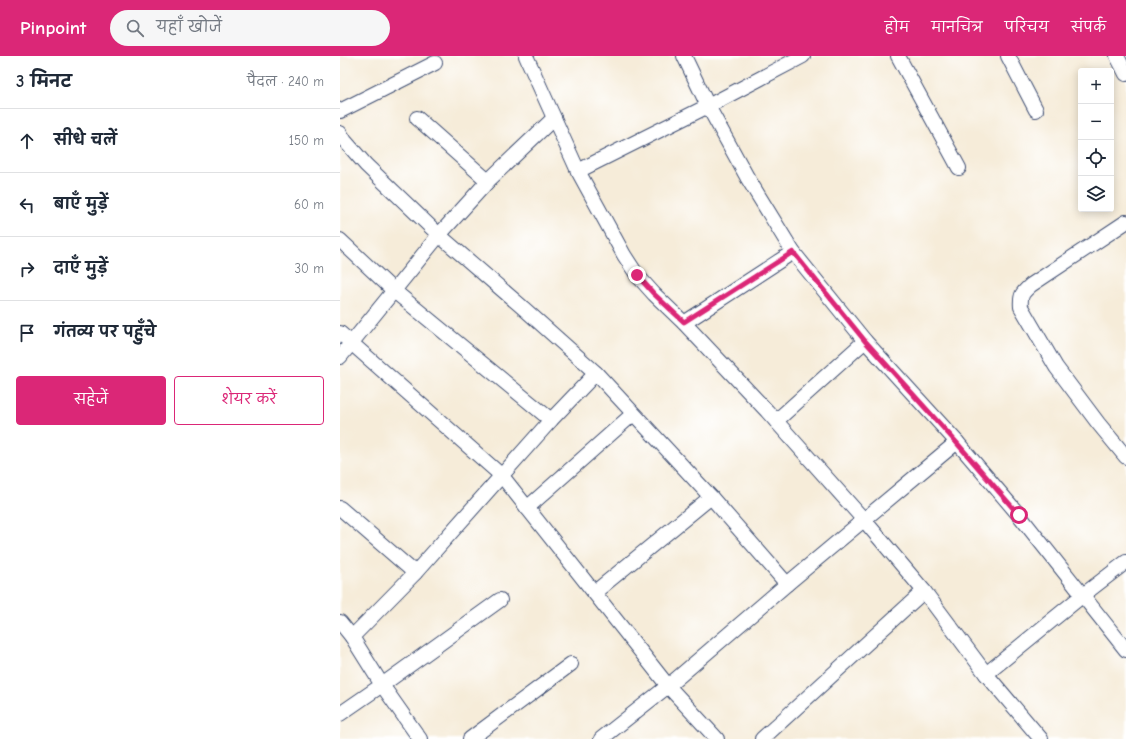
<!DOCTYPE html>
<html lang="hi">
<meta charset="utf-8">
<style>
:root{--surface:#fff;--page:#f6f6f7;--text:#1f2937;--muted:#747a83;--line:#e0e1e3;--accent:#db2777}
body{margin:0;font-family:"Comic Neue","Playpen Sans Deva",sans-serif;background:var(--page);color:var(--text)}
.controls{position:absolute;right:12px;top:12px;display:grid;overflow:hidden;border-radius:4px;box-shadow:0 2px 10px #0003}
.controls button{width:36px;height:36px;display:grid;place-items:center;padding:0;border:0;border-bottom:1px solid var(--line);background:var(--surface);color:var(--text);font:20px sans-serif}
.stop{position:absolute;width:12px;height:12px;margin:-9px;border:3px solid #db2777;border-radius:50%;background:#fff}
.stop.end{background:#db2777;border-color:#fff;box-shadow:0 1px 4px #0008}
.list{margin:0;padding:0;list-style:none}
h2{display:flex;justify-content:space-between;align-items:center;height:52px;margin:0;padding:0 16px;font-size:17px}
h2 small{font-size:13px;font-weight:400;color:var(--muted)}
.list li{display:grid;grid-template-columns:26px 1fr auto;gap:12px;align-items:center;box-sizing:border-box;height:64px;padding:0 16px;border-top:1px solid var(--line)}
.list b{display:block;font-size:15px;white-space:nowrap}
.list em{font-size:13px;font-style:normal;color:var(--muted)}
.actions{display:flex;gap:8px;padding:12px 16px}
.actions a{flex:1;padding:9px 0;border:1px solid var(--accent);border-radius:4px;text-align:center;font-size:14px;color:var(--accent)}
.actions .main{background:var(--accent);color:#fff}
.icon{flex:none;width:22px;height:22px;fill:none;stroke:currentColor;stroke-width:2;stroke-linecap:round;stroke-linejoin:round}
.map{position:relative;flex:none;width:786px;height:683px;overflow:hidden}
header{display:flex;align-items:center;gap:24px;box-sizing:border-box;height:56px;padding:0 20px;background:var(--accent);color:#fff}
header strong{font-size:19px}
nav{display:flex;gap:22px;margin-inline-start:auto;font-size:14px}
.search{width:280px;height:36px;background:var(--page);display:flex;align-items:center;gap:10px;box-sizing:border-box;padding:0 14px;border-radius:22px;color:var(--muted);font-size:15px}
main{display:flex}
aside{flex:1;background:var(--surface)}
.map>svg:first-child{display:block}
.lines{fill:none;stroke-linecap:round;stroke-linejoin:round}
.minor-casing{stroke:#3c4b70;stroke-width:16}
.minor{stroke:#fff;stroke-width:14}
.route{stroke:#db2777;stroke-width:5}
</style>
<header>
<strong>Pinpoint</strong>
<div class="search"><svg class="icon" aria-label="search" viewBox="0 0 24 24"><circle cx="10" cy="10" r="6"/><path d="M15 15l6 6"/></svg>यहाँ खोजें</div>
<nav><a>होम</a><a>मानचित्र</a><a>परिचय</a><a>संपर्क</a></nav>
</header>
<main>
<aside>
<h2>3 मिनट<small>पैदल · 240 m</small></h2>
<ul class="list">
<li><svg class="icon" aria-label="ahead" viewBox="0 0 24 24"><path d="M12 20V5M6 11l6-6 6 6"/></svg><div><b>सीधे चलें</b></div><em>150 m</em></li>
<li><svg class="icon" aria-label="left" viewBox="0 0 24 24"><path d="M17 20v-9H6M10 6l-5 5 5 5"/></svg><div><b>बाएँ मुड़ें</b></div><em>60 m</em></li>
<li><svg class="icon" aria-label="right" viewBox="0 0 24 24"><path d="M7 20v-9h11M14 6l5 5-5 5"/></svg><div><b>दाएँ मुड़ें</b></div><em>30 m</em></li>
<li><svg class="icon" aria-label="arrive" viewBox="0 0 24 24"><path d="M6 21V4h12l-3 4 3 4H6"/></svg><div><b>गंतव्य पर पहुँचे</b></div></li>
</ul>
<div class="actions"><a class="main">सहेजें</a><a>शेयर करें</a></div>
</aside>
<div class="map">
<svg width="786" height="683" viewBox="0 0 786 683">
<rect width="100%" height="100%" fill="#fff"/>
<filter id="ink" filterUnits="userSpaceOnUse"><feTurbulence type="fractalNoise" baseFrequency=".025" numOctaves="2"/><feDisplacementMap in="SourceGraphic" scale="8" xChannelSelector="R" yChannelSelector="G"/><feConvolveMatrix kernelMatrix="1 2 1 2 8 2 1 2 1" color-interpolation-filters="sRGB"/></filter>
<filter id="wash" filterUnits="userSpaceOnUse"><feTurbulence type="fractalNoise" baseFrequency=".012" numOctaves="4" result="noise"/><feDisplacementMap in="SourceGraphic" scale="16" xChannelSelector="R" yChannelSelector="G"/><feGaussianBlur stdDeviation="0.9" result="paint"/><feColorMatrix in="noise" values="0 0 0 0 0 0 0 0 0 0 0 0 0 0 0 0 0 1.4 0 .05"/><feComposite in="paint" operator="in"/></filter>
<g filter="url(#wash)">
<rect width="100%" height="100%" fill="#f6ecd9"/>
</g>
<g filter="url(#ink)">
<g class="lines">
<g class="minor-casing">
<g id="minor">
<polyline points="186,0 238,115 284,199 297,219 314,238 344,267 427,355 524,464 584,535 646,618 701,683"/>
<polyline points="558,0 619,112"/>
<polyline points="668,0 696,54"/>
<polyline points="777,0 786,18"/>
<polyline points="0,55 95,7"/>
<polyline points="77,62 148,125"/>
<polyline points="0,77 5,85 26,109 99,179 181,250 256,317 371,441 447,528"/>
<polyline points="238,115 368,50 463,0"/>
<path d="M786,166L691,229C682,237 680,239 681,251L716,311L758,367L786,401"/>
<polyline points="0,184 53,234 211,364"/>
<polyline points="344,267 453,196"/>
<polyline points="0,277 162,420 328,630 377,683"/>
<polyline points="0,301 99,179 148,125 214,62"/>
<polyline points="436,365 525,285"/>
<polyline points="617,386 679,459 786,594"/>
<polyline points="0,452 75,517"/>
<polyline points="187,452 293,358"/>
<polyline points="255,536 371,441"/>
<polyline points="0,566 12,581 75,517 211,364 256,317"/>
<polyline points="646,618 743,539 786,506"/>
<polyline points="0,658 42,629 12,581"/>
<polyline points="80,683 42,629 160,544"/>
<polyline points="130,683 231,608"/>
<polyline points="261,683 328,630 447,528 617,386 525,285 453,196 407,121 368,50 344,0"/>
<polyline points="422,683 584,535"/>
</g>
</g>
<use href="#minor" class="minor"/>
</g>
</g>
<g class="lines" filter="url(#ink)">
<polyline class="route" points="297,219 314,238 344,266 453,196 525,285 616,386 679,459"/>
</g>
</svg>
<div class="controls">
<button>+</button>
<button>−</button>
<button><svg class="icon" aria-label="locate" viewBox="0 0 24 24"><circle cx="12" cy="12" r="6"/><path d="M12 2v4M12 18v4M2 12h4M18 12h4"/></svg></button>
<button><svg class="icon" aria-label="layers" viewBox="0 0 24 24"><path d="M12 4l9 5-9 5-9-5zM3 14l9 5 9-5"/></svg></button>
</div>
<div class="stop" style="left:679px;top:459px"></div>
<div class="stop end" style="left:297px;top:219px"></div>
</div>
</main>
